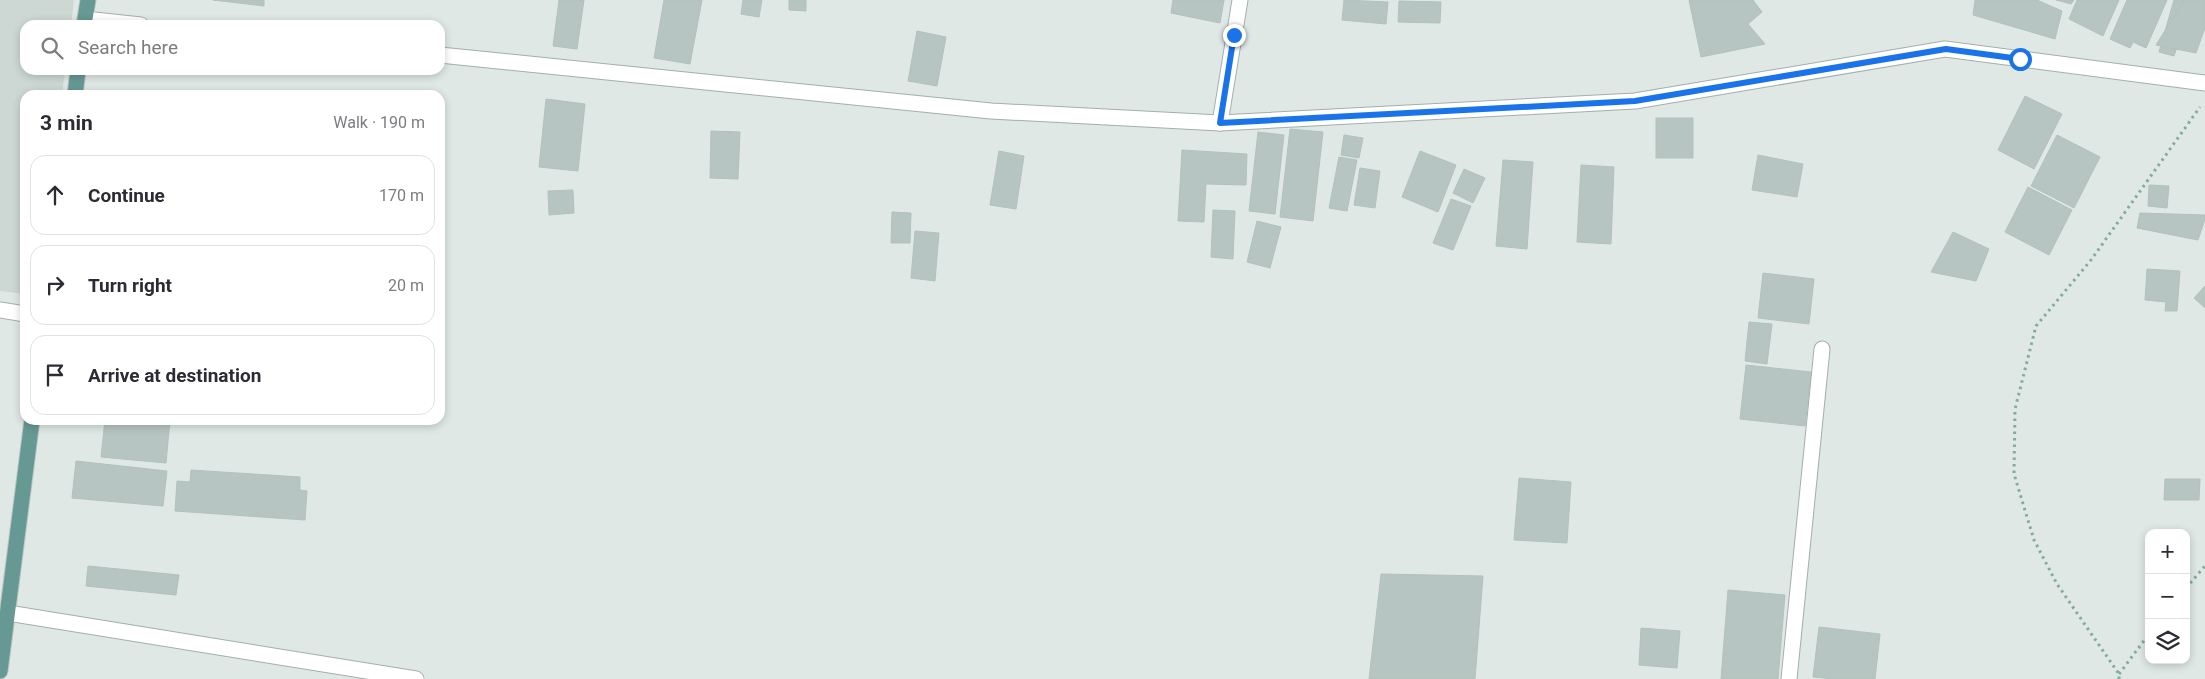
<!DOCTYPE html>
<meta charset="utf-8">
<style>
:root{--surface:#fff;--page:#f7f7f7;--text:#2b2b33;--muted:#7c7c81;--line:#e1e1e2}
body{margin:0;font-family:Roboto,sans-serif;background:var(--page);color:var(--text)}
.controls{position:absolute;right:15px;bottom:15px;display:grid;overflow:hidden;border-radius:10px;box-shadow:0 2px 8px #0003}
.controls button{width:45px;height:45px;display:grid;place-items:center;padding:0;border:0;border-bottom:1px solid var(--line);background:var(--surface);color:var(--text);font:25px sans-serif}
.stop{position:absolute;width:15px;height:15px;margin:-11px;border:4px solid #1a73e8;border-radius:50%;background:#fff}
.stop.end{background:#1a73e8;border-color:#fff;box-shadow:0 1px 5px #0008}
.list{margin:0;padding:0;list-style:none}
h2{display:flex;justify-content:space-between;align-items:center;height:65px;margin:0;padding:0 20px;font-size:21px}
h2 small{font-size:16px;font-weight:400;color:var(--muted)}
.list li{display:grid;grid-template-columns:32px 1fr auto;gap:15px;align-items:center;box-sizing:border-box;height:80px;margin:0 10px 10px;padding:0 10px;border:1px solid var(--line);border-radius:15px}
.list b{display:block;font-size:19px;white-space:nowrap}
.list em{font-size:16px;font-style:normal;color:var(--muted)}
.icon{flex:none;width:28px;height:28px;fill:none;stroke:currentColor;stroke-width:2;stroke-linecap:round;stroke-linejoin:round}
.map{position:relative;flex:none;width:2205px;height:679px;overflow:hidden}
.search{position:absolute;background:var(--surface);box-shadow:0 2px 8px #0003;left:20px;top:20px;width:425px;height:55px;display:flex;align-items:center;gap:12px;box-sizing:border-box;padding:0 18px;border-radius:15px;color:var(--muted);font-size:19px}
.panel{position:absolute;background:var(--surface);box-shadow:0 2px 8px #0003;left:20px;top:90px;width:425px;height:335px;border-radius:15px}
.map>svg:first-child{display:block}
.built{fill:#cdd8d4}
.building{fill:#b7c5c2;stroke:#b2c1bd}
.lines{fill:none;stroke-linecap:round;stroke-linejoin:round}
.minor-casing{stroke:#a3afac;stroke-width:17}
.major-casing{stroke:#bdc3c2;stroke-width:17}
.path{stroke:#82a9a2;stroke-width:3;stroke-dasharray:2.5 4;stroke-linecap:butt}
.minor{stroke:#fff;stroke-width:15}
.major{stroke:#679994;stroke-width:15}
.route{stroke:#1a73e8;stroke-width:6}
</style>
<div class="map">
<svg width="2205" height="679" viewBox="0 0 2205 679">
<rect width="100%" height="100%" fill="#dfe8e5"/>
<polygon class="built" points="0,0 74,0 71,25 25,25 25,70 65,70 62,95 25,95 25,294 0,291"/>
<g class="building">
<polygon points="213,0 264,0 264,6"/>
<polygon points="559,0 584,0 577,49 553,46"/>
<polygon points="664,0 702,0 690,64 654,58"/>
<polygon points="743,0 762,0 759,17 741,14"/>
<polygon points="789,0 806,0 806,11 789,10"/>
<polygon points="1173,0 1224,0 1220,23 1171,13"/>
<polygon points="1344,0 1388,2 1386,24 1342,20"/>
<polygon points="1689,0 1753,0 1762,12 1748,24 1765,44 1701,57"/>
<polygon points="1975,0 2037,0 2062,11 2055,39 1973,15"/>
<polygon points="2056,0 2074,0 2071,4"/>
<polygon points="2077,0 2119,0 2103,36 2069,19"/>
<polygon points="2127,0 2167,0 2146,48 2133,42 2130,48 2110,39"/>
<polygon points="2174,0 2205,0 2205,18 2195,52 2177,47 2174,56 2159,52"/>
<polygon points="2184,0 2205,0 2205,28 2196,53 2156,45"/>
<polygon points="1399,1 1441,2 1440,23 1398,22"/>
<polygon points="917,31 946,37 937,86 908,81"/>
<polygon points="2025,96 2062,114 2034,169 1998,150"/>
<polygon points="546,99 585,104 578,171 539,167"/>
<rect x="1656" y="118" width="37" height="40"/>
<polygon points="1290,129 1323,132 1313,221 1280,217"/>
<polygon points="711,131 740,132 738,179 710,178"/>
<polygon points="1258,132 1284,135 1275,214 1249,211"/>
<polygon points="1344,135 1363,138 1359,158 1341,155"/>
<polygon points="2057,135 2100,157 2074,208 2031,186"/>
<polygon points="1182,150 1247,154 1246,185 1206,184 1204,222 1178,221"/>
<polygon points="999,151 1024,156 1016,209 990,205"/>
<polygon points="1420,151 1456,165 1438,212 1402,197"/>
<polygon points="1758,155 1803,164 1797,197 1752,190"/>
<polygon points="1339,157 1357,160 1347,211 1329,208"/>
<polygon points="1503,160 1533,162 1527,249 1496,246"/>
<polygon points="1581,165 1614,167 1611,244 1577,242"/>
<polygon points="1360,168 1380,171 1375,208 1354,205"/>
<polygon points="1464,169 1485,178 1473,203 1453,193"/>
<polygon points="2149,185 2169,186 2167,208 2148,206"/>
<polygon points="2028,187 2072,210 2049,255 2005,232"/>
<polygon points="573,190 574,213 549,215 548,191"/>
<polygon points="1451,199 1471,206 1453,250 1433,243"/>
<polygon points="1213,210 1235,211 1233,259 1211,257"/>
<polygon points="892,212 911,213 910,243 891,243"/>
<polygon points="2140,213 2205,215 2205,219 2198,240 2137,228"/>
<polygon points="1257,221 1281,227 1270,268 1247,262"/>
<polygon points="915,231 939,233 935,281 911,278"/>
<polygon points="1953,232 1989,249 1976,281 1931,272"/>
<polygon points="2147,269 2180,271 2177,311 2165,311 2166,302 2145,300"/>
<polygon points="1763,273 1814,279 1809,324 1758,318"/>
<polygon points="2205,286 2205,308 2194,298"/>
<polygon points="1749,322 1772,324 1767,364 1745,361"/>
<polygon points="1746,365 1811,372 1805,426 1740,419"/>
<polygon points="105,420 170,420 166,463 101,457"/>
<polygon points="76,461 167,471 163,506 72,498"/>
<polygon points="191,470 300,477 300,490 307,491 305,520 175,511 177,481 190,482"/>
<polygon points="1519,478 1571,482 1567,543 1514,540"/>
<polygon points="2165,479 2200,479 2199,500 2164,500"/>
<polygon points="88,566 179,575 176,595 86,586"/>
<polygon points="1381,574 1483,576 1475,679 1369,679"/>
<polygon points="1728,590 1785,595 1778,679 1721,679"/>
<polygon points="1819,627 1880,634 1875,679 1833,679 1813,677"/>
<polygon points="1641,628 1680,631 1677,668 1639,665"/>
</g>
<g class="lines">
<g class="minor-casing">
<g id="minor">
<polyline points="85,19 141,25"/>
<polyline points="440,55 991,111 1220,123 1635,101 1945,49 2205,83"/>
<polyline points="1220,123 1240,0"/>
<polyline points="0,310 25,314"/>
<polyline points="8,613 416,679"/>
<polyline points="1789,679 1822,349"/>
</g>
</g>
<g class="major-casing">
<g id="major">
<polyline points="84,25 88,0"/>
<polyline points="75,95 78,70"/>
<polyline points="0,671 32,420"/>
</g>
</g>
<g class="path">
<polyline points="2186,588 2205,566"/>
<polyline points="2119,674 2149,634"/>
<polyline points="2119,679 2119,674 2057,584 2034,540 2014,474 2015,409 2036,326 2091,260 2200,107"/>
</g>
<use href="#minor" class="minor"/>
<use href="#major" class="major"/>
</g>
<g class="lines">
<polyline class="route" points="1234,35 1220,123 1635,101 1946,49 2020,59"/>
</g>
</svg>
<div class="controls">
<button>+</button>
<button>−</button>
<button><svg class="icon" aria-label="layers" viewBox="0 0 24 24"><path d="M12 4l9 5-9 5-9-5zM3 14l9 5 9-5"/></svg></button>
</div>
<div class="stop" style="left:2020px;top:59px"></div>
<div class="stop end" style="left:1234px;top:35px"></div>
<div class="search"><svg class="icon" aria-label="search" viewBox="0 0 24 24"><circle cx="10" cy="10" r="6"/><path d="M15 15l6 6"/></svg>Search here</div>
<section class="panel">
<h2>3 min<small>Walk · 190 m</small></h2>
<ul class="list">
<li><svg class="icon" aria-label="ahead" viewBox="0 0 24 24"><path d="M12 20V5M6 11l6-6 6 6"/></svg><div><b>Continue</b></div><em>170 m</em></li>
<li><svg class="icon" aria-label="right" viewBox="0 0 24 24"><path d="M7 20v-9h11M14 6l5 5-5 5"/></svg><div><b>Turn right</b></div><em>20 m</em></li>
<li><svg class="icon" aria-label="arrive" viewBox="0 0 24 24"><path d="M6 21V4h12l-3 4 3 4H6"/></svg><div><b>Arrive at destination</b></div></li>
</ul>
</section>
</div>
